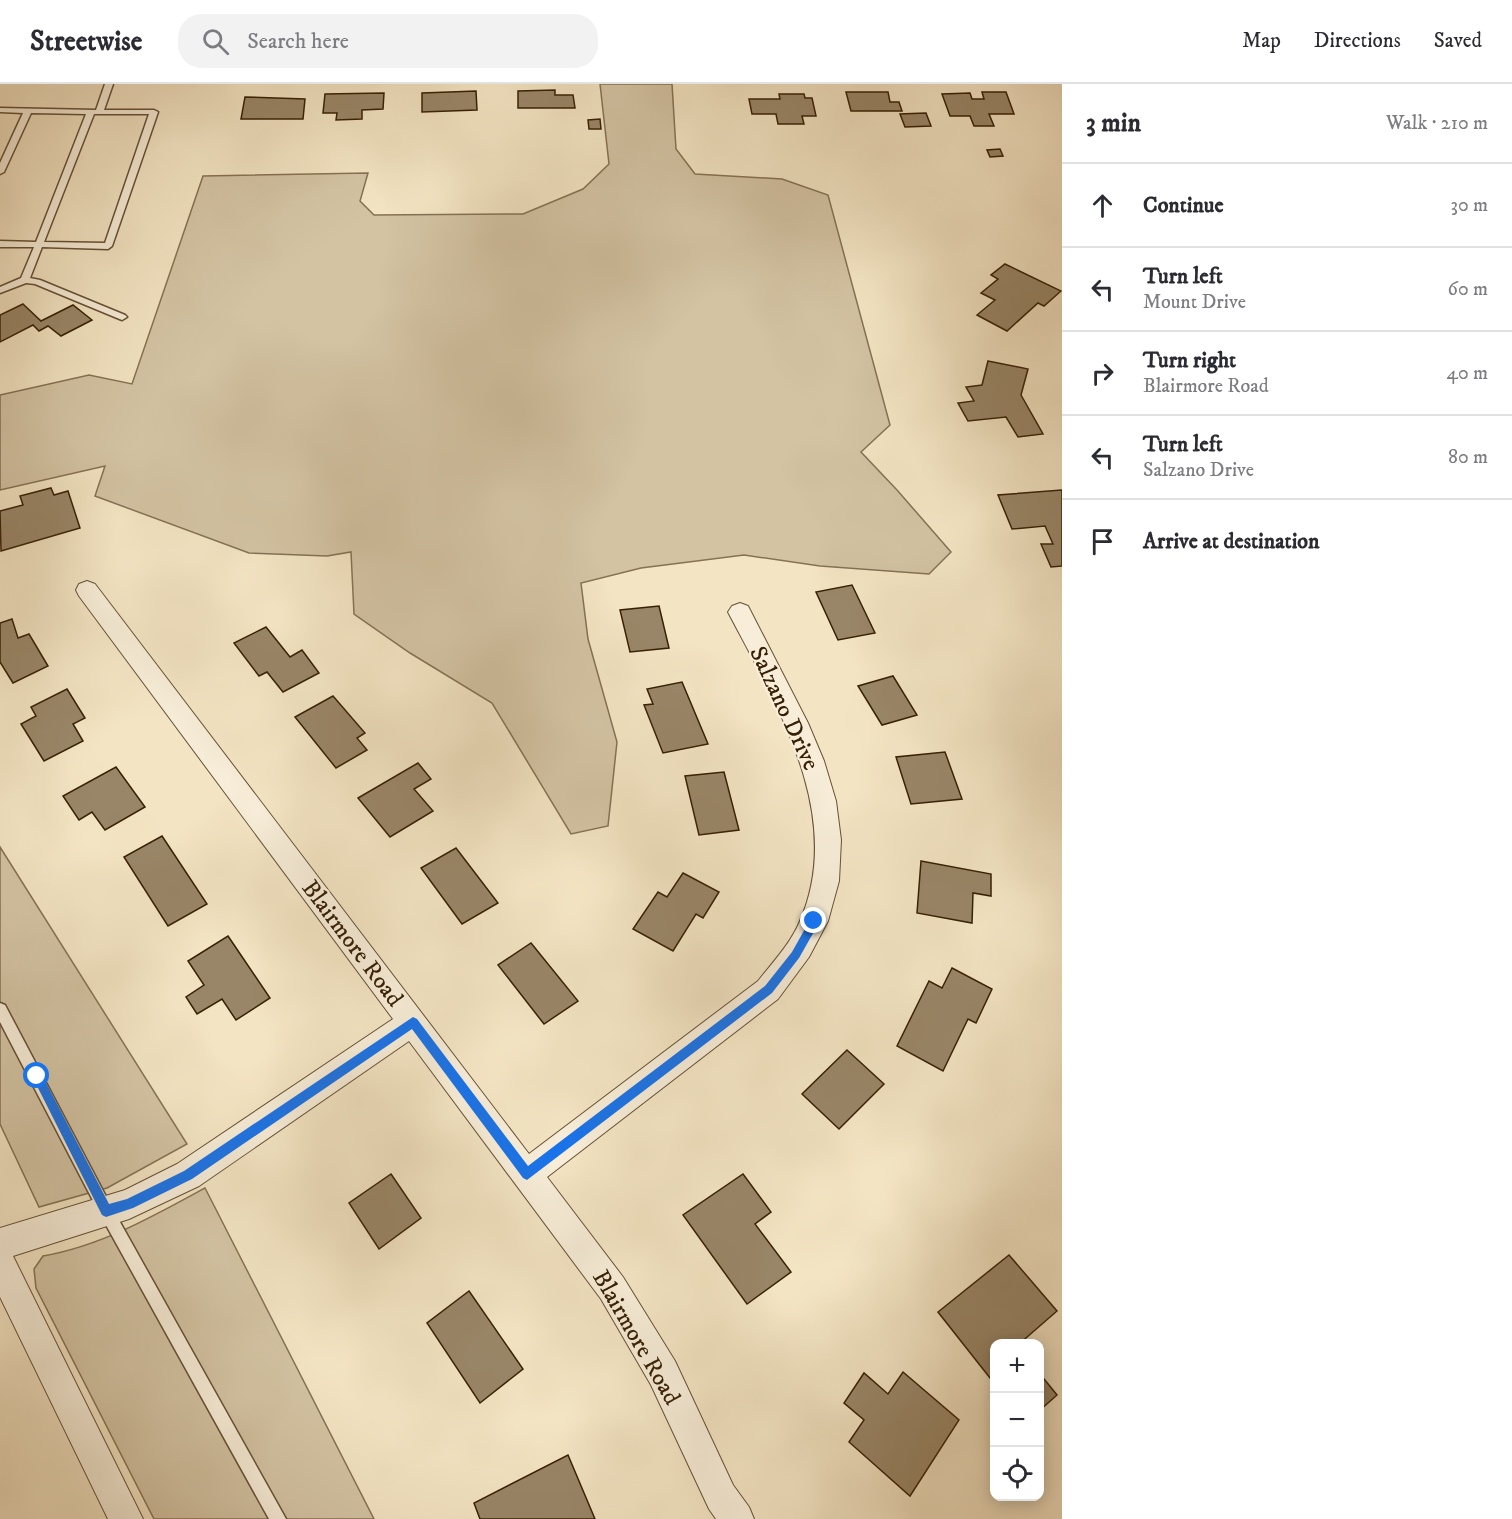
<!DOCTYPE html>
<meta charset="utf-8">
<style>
:root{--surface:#fff;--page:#f2f2f3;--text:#2b2b33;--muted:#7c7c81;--line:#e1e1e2}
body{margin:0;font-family:"IM FELL DW Pica",serif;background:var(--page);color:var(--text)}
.controls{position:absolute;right:18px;bottom:18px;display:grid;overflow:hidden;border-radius:12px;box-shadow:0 3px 15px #0003}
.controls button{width:54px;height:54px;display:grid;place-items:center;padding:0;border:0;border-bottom:2px solid var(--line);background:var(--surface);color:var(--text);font:30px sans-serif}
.stop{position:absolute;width:18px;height:18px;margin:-14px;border:4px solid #1a73e8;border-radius:50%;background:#fff}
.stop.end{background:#1a73e8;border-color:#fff;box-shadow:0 2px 6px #0008}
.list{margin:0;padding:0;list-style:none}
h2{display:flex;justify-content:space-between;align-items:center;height:78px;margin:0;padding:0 24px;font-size:26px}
h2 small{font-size:20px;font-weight:400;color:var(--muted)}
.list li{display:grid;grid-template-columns:39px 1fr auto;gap:18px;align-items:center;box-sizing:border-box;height:84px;padding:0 24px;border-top:2px solid var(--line)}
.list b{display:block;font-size:22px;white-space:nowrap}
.list p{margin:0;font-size:20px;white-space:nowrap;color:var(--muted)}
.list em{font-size:20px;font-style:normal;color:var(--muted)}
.icon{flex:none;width:33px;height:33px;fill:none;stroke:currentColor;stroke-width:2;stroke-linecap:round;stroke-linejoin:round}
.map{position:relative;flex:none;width:1062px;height:1435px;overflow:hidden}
header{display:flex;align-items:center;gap:36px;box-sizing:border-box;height:84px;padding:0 30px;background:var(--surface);border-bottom:2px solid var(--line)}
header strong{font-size:28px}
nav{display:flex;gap:33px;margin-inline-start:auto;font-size:21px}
.search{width:420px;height:54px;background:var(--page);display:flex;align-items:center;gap:15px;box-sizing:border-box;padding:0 21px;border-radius:24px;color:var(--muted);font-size:22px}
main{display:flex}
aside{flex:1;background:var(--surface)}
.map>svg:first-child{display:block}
.green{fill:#d3c3a3;stroke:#857254;stroke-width:1.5}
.building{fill:#998668;stroke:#372005;stroke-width:1.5}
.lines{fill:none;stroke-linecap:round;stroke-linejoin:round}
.lane-casing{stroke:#665134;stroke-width:3}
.street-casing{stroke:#665134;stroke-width:2}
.lane{fill:#f7edd8;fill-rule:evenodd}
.street{fill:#f7edd8;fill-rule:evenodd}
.route{fill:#1a73e8}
.labels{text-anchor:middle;stroke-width:4.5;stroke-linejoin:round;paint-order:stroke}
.street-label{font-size:24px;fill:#372005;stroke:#f7edd8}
</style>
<header>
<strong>Streetwise</strong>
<div class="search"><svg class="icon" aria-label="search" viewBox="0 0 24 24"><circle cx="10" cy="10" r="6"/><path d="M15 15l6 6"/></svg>Search here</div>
<nav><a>Map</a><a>Directions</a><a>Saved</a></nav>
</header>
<main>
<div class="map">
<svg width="1062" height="1435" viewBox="0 0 1062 1435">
<rect width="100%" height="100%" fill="#f3e4c3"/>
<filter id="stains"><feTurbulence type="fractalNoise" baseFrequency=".00333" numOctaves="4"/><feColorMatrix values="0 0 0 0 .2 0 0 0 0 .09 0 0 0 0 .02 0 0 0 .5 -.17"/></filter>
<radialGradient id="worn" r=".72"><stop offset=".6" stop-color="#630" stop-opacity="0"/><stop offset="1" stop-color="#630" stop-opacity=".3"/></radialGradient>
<g class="green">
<polygon points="600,0 672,0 676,65 695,90 782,95 828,111 890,341 861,368 897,406 951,468 929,490 820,482 744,471 641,484 581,499 588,555 617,658 608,742 571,750 492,619 410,569 354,530 351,468 327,472 249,469 95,412 105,382 0,406 0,311 89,291 132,300 203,92 368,89 360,117 374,131 523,130 583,105 609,80"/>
<polygon points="0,763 187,1060 107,1104 39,1123 0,1040"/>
<path d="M205,1104L374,1435H154L36,1204L34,1185L43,1172C101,1162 154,1132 205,1104Z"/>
</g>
<g class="building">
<polygon points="555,6 555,11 573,11 575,24 518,24 518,7"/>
<polygon points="476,7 477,26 422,28 422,9"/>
<polygon points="846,8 888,8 890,18 899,18 902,27 851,27"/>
<polygon points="982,8 1006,8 1014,30 989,30 994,42 974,42 970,32 950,32 942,10 970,9 972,15 984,15"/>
<polygon points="384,9 383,25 362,26 362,35 336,36 337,29 323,29 325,10"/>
<polygon points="779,10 804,10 805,14 812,14 816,32 802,32 804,40 778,40 776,30 752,30 749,15 780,15"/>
<polygon points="245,13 305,15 303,35 241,35"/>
<polygon points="926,29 931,42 905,43 900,30"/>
<polygon points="600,35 601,45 589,45 588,36"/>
<polygon points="1000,65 1003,72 990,73 987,66"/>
<polygon points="1005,180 1061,207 1044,222 1038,219 1007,247 977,231 995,216 981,209 998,195 991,191"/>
<polygon points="23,220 41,237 73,221 92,236 61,252 48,242 39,247 33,241 0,258 0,231"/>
<polygon points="988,277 1028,285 1021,311 1043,350 1018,353 1006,333 968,337 958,319 974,317 966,303 982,301"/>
<polygon points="51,404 54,411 68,407 80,444 1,467 0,427 23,421 20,412"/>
<polygon points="1062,406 1062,482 1051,483 1041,460 1053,460 1045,442 1012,445 998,411"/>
<polygon points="852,501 875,549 838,556 816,508"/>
<polygon points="659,522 669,564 630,568 620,526"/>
<polygon points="12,535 18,554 29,550 48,582 13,599 0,578 0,539"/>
<polygon points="266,543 290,573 302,566 319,589 283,608 267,588 259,592 234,559"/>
<polygon points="893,592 917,631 882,641 858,602"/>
<polygon points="682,598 708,660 663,669 644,621 653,620 647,605"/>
<polygon points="67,605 85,634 73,640 83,657 44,677 21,640 36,632 31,623"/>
<polygon points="333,612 365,649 357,654 367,666 336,684 295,633"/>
<polygon points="945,668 962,715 911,720 896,673"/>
<polygon points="418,679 431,695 414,705 433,727 390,753 358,714"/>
<polygon points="116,683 145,723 105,746 92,728 79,736 63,712"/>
<polygon points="724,688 739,746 699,751 685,692"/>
<polygon points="162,752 207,820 168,842 124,773"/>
<polygon points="456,764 498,819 462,840 421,784"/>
<polygon points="921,777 991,790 991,812 973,809 972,839 917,829"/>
<polygon points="683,789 719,808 703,834 696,830 673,867 633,845 658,808 667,813"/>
<polygon points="228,852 270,914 236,936 222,915 197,930 186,913 204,901 188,877"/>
<polygon points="531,859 578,917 544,940 498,881"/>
<polygon points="952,884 992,905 976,939 968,935 943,987 897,962 929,897 942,904"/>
<polygon points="847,966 884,1000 839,1045 802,1010"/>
<polygon points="391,1090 421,1134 379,1165 349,1119"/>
<polygon points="743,1090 771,1128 755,1140 791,1188 747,1220 683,1131"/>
<polygon points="1009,1171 1057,1227 1019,1260 994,1260 994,1299 938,1228"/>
<polygon points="469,1207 523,1285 480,1319 427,1239"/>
<polygon points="903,1288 959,1336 910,1412 849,1358 864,1336 844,1319 864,1289 888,1310"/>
<polygon points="1040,1290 1057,1311 1040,1326"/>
<polygon points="568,1371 595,1435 480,1435 474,1419"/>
</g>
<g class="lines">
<g class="lane-casing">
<g id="lane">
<path d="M105,0H113L104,26H154L158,28L112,162L108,165L42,163L30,194L40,196L125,231L127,233L122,236L35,200L26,199L0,209V203L21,194L34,163H0V157L36,158L86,30L31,29L4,88L0,90V79L23,29L0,28V24L96,26ZM94,30H149L105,159L44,158Z"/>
<polygon points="0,919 5,921 111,1122 286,1435 269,1435 101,1132 0,938"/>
</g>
</g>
<g class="street-casing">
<path id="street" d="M87,497L95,500L529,1070L758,897C773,878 791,859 800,837C846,731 776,620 728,528L732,522L740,519L748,522L808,639L824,677L836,717L841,756L839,797L828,837L809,873L778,915L547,1093L623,1193L675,1277L733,1401L749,1423L754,1435H716L709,1425L651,1301L601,1215L409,957L199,1102L129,1135L13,1172L143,1435H108L0,1213V1144L125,1106L177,1080L393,935L79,512L76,506L79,500Z"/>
</g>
<use href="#lane" class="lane"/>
<use href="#street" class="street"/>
</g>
<polygon class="route" points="814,833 820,837 799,874 772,909 527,1096 523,1094 412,945 192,1095 133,1124 106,1133 102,1131 32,992 37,987 41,989 109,1120 127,1115 184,1087 413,933 417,935 528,1082 765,902 792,868 811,834"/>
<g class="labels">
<g class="street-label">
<text transform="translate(785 624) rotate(65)" y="8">Salzano Drive</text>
<text transform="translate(353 859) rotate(53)" y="8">Blairmore Road</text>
<text transform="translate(637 1253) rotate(60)" y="8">Blairmore Road</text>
</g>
</g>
<rect width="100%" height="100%" filter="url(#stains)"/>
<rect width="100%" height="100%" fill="url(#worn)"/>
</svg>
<div class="controls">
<button>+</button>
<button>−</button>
<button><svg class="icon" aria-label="locate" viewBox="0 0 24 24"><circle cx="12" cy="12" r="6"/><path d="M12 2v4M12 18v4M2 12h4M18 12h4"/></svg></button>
</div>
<div class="stop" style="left:37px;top:992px"></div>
<div class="stop end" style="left:814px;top:837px"></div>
</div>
<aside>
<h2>3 min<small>Walk · 210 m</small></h2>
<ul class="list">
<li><svg class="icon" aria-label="ahead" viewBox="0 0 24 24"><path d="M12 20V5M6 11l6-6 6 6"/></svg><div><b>Continue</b></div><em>30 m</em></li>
<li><svg class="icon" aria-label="left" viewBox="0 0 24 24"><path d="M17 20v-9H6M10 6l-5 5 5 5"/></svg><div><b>Turn left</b><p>Mount Drive</p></div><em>60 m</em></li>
<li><svg class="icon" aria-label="right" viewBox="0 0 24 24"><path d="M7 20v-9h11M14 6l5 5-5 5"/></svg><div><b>Turn right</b><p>Blairmore Road</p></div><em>40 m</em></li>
<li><svg class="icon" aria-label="left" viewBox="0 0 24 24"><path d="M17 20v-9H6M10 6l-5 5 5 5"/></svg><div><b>Turn left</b><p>Salzano Drive</p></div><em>80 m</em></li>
<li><svg class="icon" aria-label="arrive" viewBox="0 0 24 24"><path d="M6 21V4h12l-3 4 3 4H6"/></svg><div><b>Arrive at destination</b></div></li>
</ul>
</aside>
</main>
